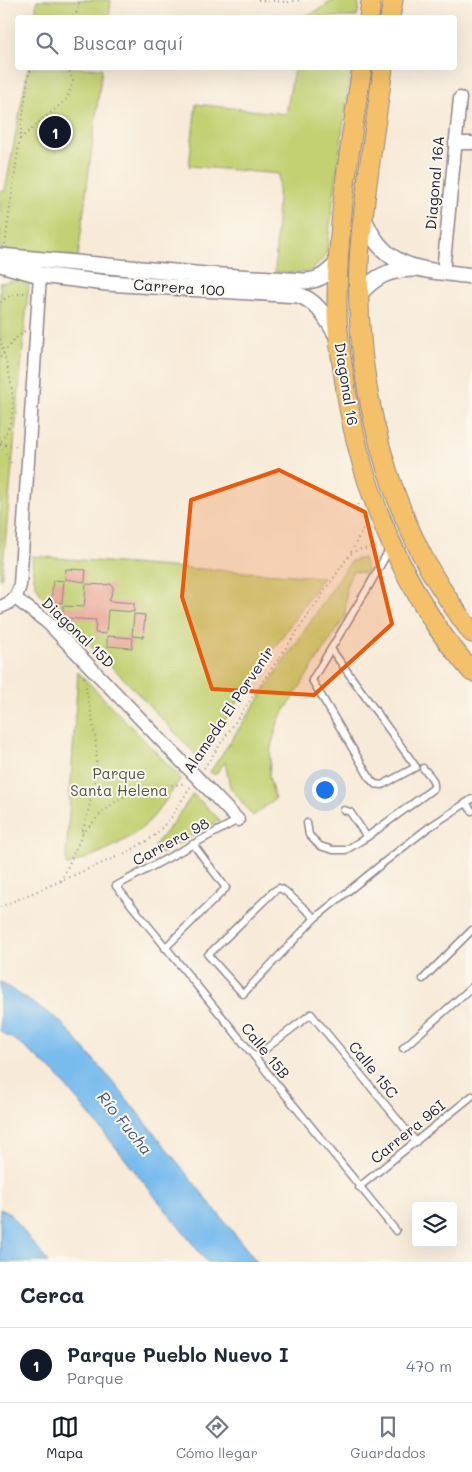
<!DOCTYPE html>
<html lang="es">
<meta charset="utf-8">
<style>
:root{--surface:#fff;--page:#f6f6f7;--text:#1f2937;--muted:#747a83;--line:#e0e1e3;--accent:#111827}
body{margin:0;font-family:Mali,sans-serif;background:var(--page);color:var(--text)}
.controls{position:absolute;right:15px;bottom:15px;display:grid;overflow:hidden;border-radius:5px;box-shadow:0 5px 20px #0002}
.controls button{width:45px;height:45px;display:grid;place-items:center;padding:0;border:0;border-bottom:1px solid var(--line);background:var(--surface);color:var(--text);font:25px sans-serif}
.you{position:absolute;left:324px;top:789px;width:18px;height:18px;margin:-12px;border:4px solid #fff;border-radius:50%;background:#1a73e8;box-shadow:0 0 0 8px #1a73e833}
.badge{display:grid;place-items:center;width:32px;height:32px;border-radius:50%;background:var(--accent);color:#fff;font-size:16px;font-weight:700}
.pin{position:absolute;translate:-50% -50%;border:2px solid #fff;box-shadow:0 1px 5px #0006}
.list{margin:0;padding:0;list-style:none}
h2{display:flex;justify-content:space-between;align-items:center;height:65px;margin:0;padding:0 20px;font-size:21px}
h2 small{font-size:16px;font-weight:400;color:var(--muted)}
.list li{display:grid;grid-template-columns:32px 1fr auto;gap:15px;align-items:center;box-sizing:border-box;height:75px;padding:0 20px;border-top:1px solid var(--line)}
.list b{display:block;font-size:19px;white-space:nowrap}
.list p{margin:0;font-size:16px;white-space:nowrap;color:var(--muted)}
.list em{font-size:16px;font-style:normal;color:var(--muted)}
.icon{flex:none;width:28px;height:28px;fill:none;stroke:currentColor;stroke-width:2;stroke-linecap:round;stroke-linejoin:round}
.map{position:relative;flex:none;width:472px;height:1262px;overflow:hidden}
.search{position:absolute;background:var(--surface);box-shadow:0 5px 20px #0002;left:15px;right:15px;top:15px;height:55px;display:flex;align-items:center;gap:12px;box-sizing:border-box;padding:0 18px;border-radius:5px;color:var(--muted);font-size:19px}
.sheet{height:140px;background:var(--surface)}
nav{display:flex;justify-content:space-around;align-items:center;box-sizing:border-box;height:70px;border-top:1px solid var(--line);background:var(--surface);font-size:14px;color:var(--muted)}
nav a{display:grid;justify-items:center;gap:2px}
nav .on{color:var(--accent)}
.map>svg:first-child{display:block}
.green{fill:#c3d173;stroke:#727a57}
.water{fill:#78bbed;stroke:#4d6e94}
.building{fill:#e9a796}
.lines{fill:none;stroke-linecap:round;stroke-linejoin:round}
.service-casing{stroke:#8d868a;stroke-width:9}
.minor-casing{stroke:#8d868a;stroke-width:15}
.tertiary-casing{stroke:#8d868a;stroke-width:18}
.primary-casing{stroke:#8d868a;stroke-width:21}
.path{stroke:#8d868a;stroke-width:2;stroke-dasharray:1 4;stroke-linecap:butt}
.service{stroke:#fff;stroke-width:6}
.minor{stroke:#fff;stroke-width:12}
.tertiary{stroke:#fff;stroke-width:15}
.primary{stroke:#f4c16b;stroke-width:19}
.marked{fill:#e8590c;fill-opacity:0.2;stroke:#e8590c;stroke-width:4;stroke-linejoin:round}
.labels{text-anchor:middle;stroke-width:4;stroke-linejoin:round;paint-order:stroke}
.street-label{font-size:15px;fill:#22223b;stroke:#fbf7ec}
.park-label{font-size:15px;fill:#52574c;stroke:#fbf7ec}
.water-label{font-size:16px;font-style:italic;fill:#405879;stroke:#fbf7ec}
</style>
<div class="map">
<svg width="472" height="1262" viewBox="0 0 472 1262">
<rect width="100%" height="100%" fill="#fbf7ec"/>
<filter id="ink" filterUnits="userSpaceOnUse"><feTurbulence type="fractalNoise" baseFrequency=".02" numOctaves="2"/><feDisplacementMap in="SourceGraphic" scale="10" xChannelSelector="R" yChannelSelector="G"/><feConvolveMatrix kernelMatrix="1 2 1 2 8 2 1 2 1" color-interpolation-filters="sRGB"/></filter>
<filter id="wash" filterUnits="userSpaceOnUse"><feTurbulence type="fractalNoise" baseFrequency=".0096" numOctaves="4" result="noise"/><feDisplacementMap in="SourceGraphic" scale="20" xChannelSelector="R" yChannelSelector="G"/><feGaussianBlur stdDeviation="1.12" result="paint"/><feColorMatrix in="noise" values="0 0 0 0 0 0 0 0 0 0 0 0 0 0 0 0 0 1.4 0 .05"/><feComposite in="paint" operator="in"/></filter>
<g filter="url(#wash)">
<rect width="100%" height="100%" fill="#f8ead8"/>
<g class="green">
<polygon points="37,0 111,0 109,17 35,17"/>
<polygon points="334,0 358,0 359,7 357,17 301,17 313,13"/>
<polygon points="28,68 102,68 78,257 0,249 0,191 5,191"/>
<polygon points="294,68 351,68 326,256 315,267 306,273 275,272 279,174 189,166 196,104 286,114"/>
<polygon points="23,279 29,282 2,576 0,579 0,283"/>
<path d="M32,556L155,566L323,577L199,758L127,682L48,604C33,585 33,579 32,556Z"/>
<polygon points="363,558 368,574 353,571 347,584 345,617 279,719 271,746 269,777 275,799 253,816 230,787 225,762 215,775 210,772 351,561"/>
<path d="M78,672L181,778C168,796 156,818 137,832C117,847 91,856 67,866L66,859Z"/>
<polygon points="193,794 220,820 160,854 154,846 176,819"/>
</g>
<g class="water">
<polygon points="0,982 59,1020 114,1083 257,1262 207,1262 102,1130 56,1074 18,1042 0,1031"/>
<polygon points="0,1209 9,1213 48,1262 0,1262"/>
</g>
<g id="blocks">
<g class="building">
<polygon points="66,569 86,570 85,582 65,579"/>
<polygon points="53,580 64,581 62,603 51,602"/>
<polygon points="86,584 104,585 111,584 113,587 113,590 109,601 134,603 134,612 108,610 106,634 95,633 96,620 63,618 63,606 84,607"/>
<polygon points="134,614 145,615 143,637 132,636"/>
<polygon points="107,636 133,638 132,648 107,646"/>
</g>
</g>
</g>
<g filter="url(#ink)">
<use href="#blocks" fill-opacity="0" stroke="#8d868a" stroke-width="1"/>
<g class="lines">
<g class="service-casing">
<g id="service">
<polyline points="331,649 416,767 382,785 375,784 371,780 312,680 369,586 390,548"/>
<polyline points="466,803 472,811"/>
<polyline points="344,810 350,812 367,837"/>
<polyline points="238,820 116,886 396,1231"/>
<path d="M307,823L309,835L320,846L333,850H346L367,837L434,788C435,779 428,774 423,768"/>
<polyline points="315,918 285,891 279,888 274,891 208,955 243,994 315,918 383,863 428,828 472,799"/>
<polyline points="165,948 226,888 193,844"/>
<polyline points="423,979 472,930"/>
<polyline points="403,1048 472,987"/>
<polyline points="255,1057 311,1014 416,1142"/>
<polyline points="359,1187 472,1096"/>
</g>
</g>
<g class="minor-casing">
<g id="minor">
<polyline points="455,143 472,143"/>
<polyline points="443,272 460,98"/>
<polyline points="15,598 48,623 238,820"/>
<path d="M0,607C12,603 17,597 20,585L40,275"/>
</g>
</g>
<g class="tertiary-casing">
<g id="tertiary">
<path d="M363,216C384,272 421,269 472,276"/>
<path d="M0,256L206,275L305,281C323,280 326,273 339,262"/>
<path d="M0,264L40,275L107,283L298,295C319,301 328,322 339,339"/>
<path d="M359,295C375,276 388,270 413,269"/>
</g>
</g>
<g class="primary-casing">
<g id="primary">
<polyline points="369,18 371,0"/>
<polyline points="390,18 393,0"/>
<path d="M362,68C349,150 336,233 337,316C338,337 341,357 344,377C356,465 387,549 435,624C446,641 459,656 472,672"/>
<path d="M383,68C378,106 372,145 367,184C364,210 360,237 359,263C355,368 379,478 430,570C443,592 457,613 472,633"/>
</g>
</g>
<g class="path">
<polyline points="258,0 288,2 301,0"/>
<polyline points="75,18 80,0"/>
<polyline points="20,139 67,99 73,81 68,68"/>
<polyline points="5,244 29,72 35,68"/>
<polyline points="0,302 10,296 28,292"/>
<path d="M0,339C6,364 17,393 11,420C9,428 4,437 0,445"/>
<polyline points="0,357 15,339 25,331"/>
<polyline points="0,444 19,447"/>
<polyline points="0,445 12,464"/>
<path d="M358,499C359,512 362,522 370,531"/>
<polyline points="351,552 365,525"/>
<path d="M84,677C88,700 94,723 96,746C99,776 89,807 82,834C95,820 108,805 125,796C144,787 166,787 186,783"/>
<polyline points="204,768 350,554 357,550 377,547"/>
<polyline points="61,881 82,835"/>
<polyline points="0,907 128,852 153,837 171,818 191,786"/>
</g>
<use href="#service" class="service"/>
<use href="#minor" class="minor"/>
<use href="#tertiary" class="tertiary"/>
<use href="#primary" class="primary"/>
</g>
</g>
<path class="marked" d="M279,470L365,512L392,624L314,695L212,689L182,597L191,500Z"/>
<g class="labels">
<g class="street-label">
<text transform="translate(435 183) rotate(-85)" y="5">Diagonal 16A</text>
<text transform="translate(179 288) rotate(4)" y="5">Carrera 100</text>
<text transform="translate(346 384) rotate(81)" y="5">Diagonal 16</text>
<text transform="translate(78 633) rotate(44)" y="5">Diagonal 15D</text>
<text transform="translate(229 710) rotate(-56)" y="5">Alameda El Porvenir</text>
<text transform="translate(171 842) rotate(-28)" y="5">Carrera 98</text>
<text transform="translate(265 1051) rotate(51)" y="5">Calle 15B</text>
<text transform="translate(373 1070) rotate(51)" y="5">Calle 15C</text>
<text transform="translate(408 1132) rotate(-39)" y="5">Carrera 96I</text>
</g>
<g class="park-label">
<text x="119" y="779">Parque<tspan x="119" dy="17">Santa Helena</tspan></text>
</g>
<g class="water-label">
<text transform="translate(125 1123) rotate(51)" y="6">Río Fucha</text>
</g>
</g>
</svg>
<div class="controls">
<button><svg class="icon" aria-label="layers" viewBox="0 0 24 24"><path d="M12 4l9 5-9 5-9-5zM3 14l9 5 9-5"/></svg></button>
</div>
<div class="you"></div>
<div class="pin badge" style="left:55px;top:132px">1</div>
<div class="search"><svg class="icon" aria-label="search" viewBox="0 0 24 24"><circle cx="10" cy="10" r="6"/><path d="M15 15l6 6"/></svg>Buscar aquí</div>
</div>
<section class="sheet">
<h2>Cerca<small></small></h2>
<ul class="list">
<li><span class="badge">1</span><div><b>Parque Pueblo Nuevo I</b><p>Parque</p></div><em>470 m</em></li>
</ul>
</section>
<nav>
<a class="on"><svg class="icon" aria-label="map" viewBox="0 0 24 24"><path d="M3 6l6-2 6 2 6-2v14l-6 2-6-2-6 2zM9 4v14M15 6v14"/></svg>Mapa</a>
<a><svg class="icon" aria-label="directions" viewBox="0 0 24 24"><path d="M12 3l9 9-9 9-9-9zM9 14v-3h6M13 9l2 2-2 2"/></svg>Cómo llegar</a>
<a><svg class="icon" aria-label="saved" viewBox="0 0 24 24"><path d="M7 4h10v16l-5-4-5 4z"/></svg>Guardados</a>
</nav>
